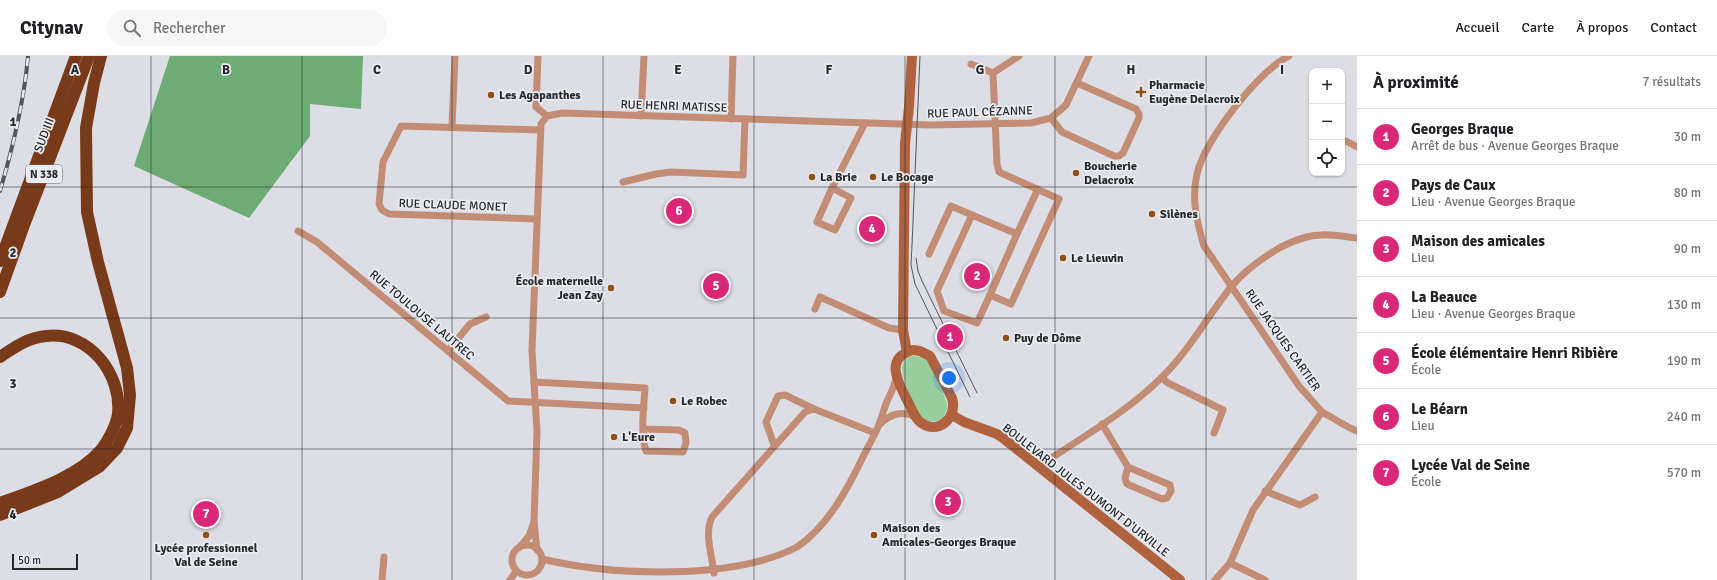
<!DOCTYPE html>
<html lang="fr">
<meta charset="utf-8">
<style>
:root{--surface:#fff;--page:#f6f6f6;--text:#202124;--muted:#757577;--line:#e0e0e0;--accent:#db2777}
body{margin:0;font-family:Signika,sans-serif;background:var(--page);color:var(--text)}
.controls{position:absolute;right:12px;top:12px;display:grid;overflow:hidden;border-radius:8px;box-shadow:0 1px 3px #0004}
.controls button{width:36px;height:36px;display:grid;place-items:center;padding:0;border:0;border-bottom:1px solid var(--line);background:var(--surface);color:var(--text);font:20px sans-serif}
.scale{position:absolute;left:12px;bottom:10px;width:66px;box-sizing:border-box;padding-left:4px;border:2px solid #27282a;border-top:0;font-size:11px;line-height:14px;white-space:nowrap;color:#27282a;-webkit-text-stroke:3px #eaecf2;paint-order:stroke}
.you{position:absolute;left:949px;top:322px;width:14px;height:14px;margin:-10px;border:3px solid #fff;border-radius:50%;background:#1a73e8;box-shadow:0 0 0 6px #1a73e833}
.badge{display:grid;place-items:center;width:26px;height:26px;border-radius:50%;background:var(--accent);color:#fff;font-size:13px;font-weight:700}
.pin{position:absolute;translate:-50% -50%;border:2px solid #fff;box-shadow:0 1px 4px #0006}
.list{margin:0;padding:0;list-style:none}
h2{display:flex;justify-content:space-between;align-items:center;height:52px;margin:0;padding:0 16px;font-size:17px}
h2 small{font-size:13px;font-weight:400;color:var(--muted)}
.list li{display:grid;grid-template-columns:26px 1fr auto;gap:12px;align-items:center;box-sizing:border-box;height:56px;padding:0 16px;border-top:1px solid var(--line)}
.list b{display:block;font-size:15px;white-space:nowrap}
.list p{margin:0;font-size:13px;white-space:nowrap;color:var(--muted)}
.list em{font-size:13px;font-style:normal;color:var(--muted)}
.icon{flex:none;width:22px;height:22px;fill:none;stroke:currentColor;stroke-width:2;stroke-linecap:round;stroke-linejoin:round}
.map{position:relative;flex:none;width:1357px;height:524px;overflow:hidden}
header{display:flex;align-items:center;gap:24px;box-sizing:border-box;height:56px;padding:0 20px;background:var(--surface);border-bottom:1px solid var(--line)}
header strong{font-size:19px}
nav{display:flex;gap:22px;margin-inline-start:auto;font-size:14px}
.search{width:280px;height:36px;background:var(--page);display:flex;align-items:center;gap:10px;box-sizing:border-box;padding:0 14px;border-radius:22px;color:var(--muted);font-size:15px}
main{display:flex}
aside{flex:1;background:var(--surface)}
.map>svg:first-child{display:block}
.green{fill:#98ce9d}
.forest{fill:#6dac74}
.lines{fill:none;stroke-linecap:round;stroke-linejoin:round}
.street{stroke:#c28d74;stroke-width:7}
.secondary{stroke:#af623d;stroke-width:10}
.highway{stroke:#793a19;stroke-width:12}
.tram{stroke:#55565a;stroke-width:1}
.rail-casing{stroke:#55565a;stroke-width:4}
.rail{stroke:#eaecf2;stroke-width:2.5;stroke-dasharray:8;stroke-linecap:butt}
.grid{fill:none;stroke:#27282a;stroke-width:1;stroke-opacity:0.55}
.poi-dot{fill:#8e5015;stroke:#eaecf2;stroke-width:1.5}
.labels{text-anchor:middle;stroke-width:3.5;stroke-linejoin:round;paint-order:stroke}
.shield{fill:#eaecf2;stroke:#626366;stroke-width:1}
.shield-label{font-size:11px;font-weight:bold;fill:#27282a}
.poi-label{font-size:12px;font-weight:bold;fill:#27282a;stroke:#eaecf2;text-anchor:start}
.street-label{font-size:12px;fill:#27282a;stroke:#eaecf2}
.grid-label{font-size:13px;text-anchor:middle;font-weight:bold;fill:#27282a;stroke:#eaecf2;stroke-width:3.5;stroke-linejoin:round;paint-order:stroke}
</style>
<header>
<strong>Citynav</strong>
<div class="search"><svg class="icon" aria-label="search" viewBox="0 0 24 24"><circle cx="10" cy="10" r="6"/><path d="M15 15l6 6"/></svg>Rechercher</div>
<nav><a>Accueil</a><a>Carte</a><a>À propos</a><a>Contact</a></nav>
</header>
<main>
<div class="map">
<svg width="1357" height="524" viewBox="0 0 1357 524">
<rect width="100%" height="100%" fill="#dddee5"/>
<path class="green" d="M912,300C917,300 923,301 927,304C931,309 948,345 947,350C947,356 944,360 941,364C935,365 928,367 923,363C916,357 900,318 902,310C903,305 907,302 912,300Z"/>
<polygon class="forest" points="170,0 363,0 361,53 310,48 310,80 249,162 134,110"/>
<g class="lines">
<g class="street">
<polyline points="538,0 536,51 547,60"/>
<polyline points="1019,0 993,17 997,108 999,116 1059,143 1011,248 990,239 977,267 944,255 937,235 972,159 1017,178 1038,133"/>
<path d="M1289,0C1259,14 1204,85 1197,118C1191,143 1197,166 1204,190L1299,330L1322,356L1350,372L1357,375"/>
<polyline points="971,8 993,17"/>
<polyline points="641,60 644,0"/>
<polyline points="1051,62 1062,76 1114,100 1119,100 1123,97 1139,62 1139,58 1136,53 1077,27"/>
<polyline points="731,63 733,0"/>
<polyline points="452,71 455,0"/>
<polyline points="1342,87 1346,85 1357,91"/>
<polyline points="623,126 656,118 671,116 743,119 745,63"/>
<polyline points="832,132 851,142 835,174 817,166 832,132 865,67"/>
<polyline points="536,163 389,158 382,154 379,148 383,106 401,70 540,74"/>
<polyline points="298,175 317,186 508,345 644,352"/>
<polyline points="929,198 951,150 972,159"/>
<polyline points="990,239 1017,178"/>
<polyline points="815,253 820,241 889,272 903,274"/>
<polyline points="448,295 470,268 486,261"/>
<polyline points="1162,322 1168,327 1223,354 1214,377"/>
<path d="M534,326L645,332C644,350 640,378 646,395L683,396L686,387L685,377L679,374L644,373"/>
<polyline points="1102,368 1128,411 1170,429 1171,435 1167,442 1162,443 1127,428 1125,422 1128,411"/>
<path d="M879,369C890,358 901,354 916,361"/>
<polyline points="774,389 766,366 778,340 785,339 814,353"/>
<path d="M1038,411C1079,383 1126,357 1161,322C1189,295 1207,261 1231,231C1245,214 1262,202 1281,191C1293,185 1307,179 1321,179C1333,178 1345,181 1357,182"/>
<polyline points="1265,435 1300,449 1315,441"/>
<polyline points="534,466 537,494"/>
<circle cx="527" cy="504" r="15"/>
<polyline points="520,491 529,480 534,466 537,375 532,295 541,68 547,60 562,57 930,69 1031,67 1051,62 1066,49 1089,0"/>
<path d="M542,503C613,520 733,524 797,491C828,470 847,434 863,401C868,391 873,382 878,371C881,364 883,356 886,348C889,339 896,330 896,320"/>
<polyline points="1230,507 1265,524"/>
<path d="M714,517C712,499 704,477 712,461L805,356L814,353L875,377"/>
<polyline points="382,524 384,501"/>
<polyline points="510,524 516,515"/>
<polyline points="1215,524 1230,507 1253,454 1322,356"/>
</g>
<g class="secondary">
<path d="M913,294L920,295L930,300L952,342C958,362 938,380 920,366C914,361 911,351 907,344C898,326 884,302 913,294Z"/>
<polyline points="907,296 903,274 905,87 909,51 912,0"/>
<polyline points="952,359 964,366 997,378 1003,382 1180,524"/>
</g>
<g class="highway">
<polyline points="0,205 76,0"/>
<polyline points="0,236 24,169 89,0"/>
<path d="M0,301C15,291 27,282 46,280C89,275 122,318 118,358C116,370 108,385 101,394C78,421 33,435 0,447"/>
<polyline points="0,459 58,436 99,411 117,392 127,372 130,339 127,312 98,206 87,156 86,72 94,27 101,0"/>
</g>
<g class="tram">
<polyline points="920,0 912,189 911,209 915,228 970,341"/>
<polyline points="916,202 918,215 922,225 977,337"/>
</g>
<g class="rail-casing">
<path id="rail" d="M0,135C13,91 24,46 28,0"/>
</g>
<use href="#rail" class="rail"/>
</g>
<path class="grid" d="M151,0V524M302,0V524M452,0V524M603,0V524M754,0V524M905,0V524M1055,0V524M1206,0V524M0,131H1357M0,262H1357M0,393H1357"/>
<g class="poi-dot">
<path d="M1139 30h4v4h4v4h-4v4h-4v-4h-4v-4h4z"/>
<circle cx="491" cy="39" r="4"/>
<circle cx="1076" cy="117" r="4"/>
<circle cx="812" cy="121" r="4"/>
<circle cx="873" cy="121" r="4"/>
<circle cx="1152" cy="158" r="4"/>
<circle cx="1063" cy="202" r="4"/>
<circle cx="611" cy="232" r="4"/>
<circle cx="1006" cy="282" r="4"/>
<circle cx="673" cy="345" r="4"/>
<circle cx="614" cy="381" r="4"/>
<circle cx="206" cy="479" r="4"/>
<circle cx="874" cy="479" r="4"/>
</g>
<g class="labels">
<rect class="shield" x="26" y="109" width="36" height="18" rx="3"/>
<g class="shield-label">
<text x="44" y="122">N 338</text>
</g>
<g class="poi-label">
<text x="1149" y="33">Pharmacie<tspan x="1149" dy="14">Eugène Delacroix</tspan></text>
<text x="499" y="43">Les Agapanthes</text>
<text x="1084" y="114">Boucherie<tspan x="1084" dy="14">Delacroix</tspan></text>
<text x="820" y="125">La Brie</text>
<text x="881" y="125">Le Bocage</text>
<text x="1160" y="162">Silènes</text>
<text x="1071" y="206">Le Lieuvin</text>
<text x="603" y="229" text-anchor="end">École maternelle<tspan x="603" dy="14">Jean Zay</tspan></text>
<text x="1014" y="286">Puy de Dôme</text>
<text x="681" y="349">Le Robec</text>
<text x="622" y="385">L'Eure</text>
<text x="882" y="476">Maison des<tspan x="882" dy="14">Amicales-Georges Braque</tspan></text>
<text x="206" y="496" text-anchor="middle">Lycée professionnel<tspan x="206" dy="14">Val de Seine</tspan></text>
</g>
<g class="street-label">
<text transform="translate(674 50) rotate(2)" y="4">RUE HENRI MATISSE</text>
<text transform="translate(980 56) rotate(-2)" y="4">RUE PAUL CÉZANNE</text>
<text transform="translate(44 79) rotate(-69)" y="4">SUD III</text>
<text transform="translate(453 149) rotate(2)" y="4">RUE CLAUDE MONET</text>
<text transform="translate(422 259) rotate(40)" y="4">RUE TOULOUSE LAUTREC</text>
<text transform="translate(1283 284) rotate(55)" y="4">RUE JACQUES CARTIER</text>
<text transform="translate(1086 434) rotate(38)" y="4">BOULEVARD JULES DUMONT D'URVILLE</text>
</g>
</g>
<g class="grid-label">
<text x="75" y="18">A</text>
<text x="226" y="18">B</text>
<text x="377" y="18">C</text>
<text x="528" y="18">D</text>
<text x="678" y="18">E</text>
<text x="829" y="18">F</text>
<text x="980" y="18">G</text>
<text x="1131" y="18">H</text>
<text x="1282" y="18">I</text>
<text x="13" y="70">1</text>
<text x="13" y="201">2</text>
<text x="13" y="332">3</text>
<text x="13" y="463">4</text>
</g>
</svg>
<div class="controls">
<button>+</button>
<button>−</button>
<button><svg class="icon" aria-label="locate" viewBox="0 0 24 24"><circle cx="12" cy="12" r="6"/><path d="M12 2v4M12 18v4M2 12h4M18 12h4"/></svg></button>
</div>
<div class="scale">50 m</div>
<div class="you"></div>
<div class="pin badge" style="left:950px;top:281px">1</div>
<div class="pin badge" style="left:977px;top:220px">2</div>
<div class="pin badge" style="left:948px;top:446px">3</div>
<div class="pin badge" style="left:872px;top:173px">4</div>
<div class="pin badge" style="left:716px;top:230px">5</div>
<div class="pin badge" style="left:679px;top:155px">6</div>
<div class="pin badge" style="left:206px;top:458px">7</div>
</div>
<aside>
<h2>À proximité<small>7 résultats</small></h2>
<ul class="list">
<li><span class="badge">1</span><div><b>Georges Braque</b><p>Arrêt de bus · Avenue Georges Braque</p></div><em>30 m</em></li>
<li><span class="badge">2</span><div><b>Pays de Caux</b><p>Lieu · Avenue Georges Braque</p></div><em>80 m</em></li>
<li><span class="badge">3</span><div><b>Maison des amicales</b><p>Lieu</p></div><em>90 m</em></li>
<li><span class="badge">4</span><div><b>La Beauce</b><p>Lieu · Avenue Georges Braque</p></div><em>130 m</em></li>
<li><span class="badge">5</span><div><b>École élémentaire Henri Ribière</b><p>École</p></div><em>190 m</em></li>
<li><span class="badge">6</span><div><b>Le Béarn</b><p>Lieu</p></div><em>240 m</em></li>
<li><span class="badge">7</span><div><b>Lycée Val de Seine</b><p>École</p></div><em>570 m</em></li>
</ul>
</aside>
</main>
